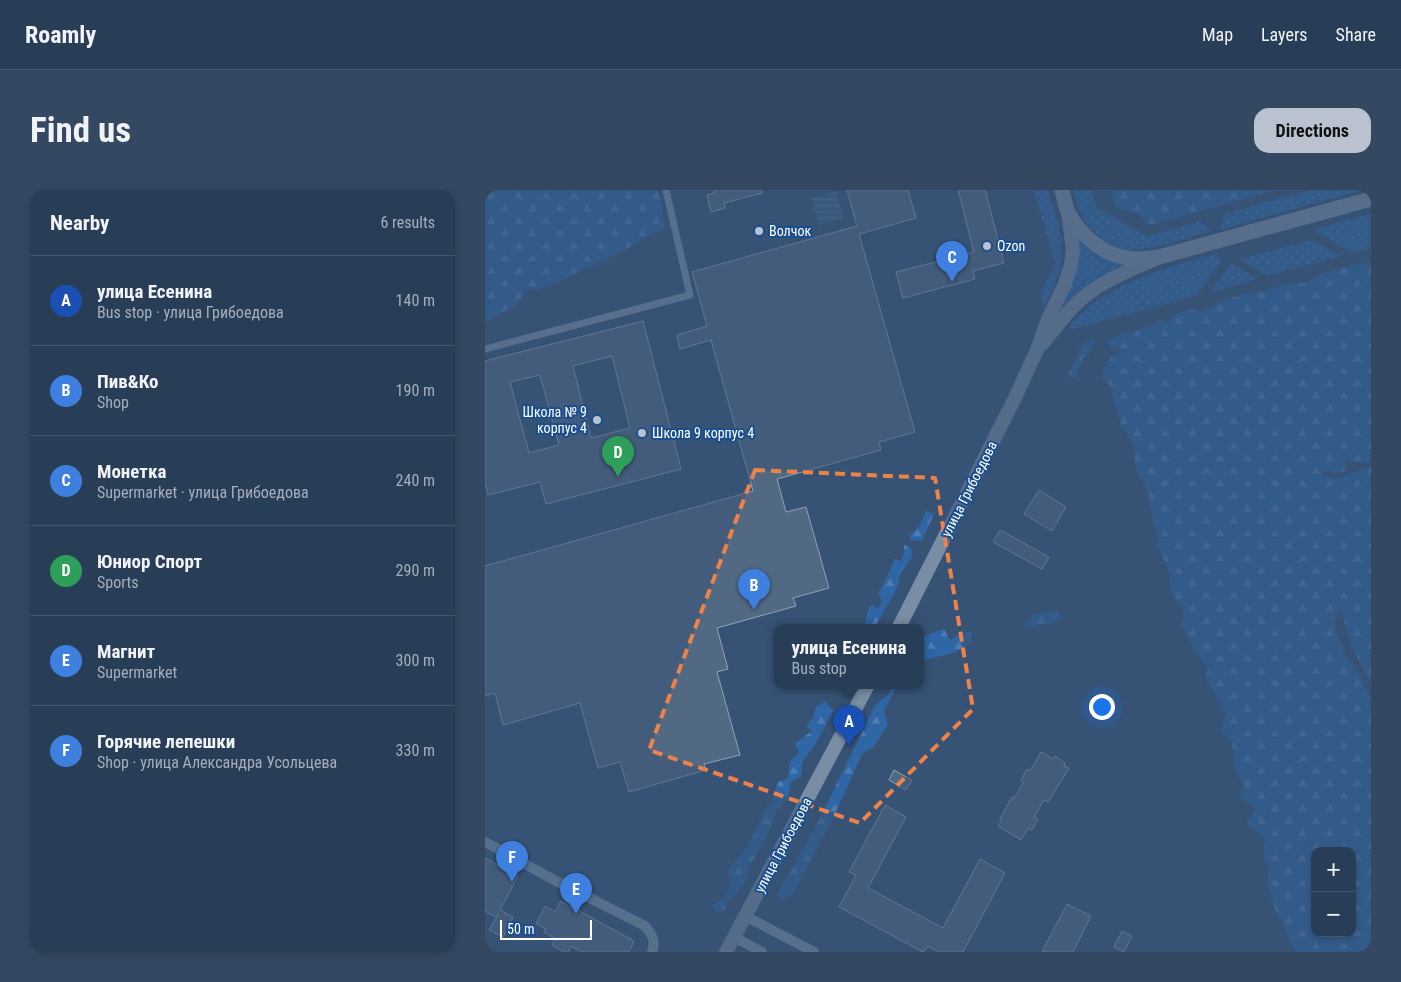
<!DOCTYPE html>
<meta charset="utf-8">
<style>
:root{--surface:#283e57;--page:#344961;--text:#f1f3f6;--muted:#a5aeba;--line:#44576d;--accent:#b9c2ce}
body{margin:0;font-family:"Roboto Condensed",sans-serif;background:var(--page);color:var(--text)}
.controls{position:absolute;right:15px;bottom:15px;display:grid;overflow:hidden;border-radius:10px;box-shadow:0 2px 8px #0003}
.controls button{width:45px;height:45px;display:grid;place-items:center;padding:0;border:0;border-bottom:1px solid var(--line);background:var(--surface);color:var(--text);font:25px sans-serif}
.scale{position:absolute;left:15px;bottom:12px;width:92px;box-sizing:border-box;padding-left:5px;border:2px solid #fff;border-top:0;font-size:14px;line-height:18px;white-space:nowrap;color:#fff;-webkit-text-stroke:4px #1b4f8f;paint-order:stroke}
.you{position:absolute;left:616px;top:516px;width:18px;height:18px;margin:-12px;border:4px solid #fff;border-radius:50%;background:#1a73e8;box-shadow:0 0 0 8px #1a73e833}
.badge{display:grid;place-items:center;width:32px;height:32px;border-radius:50%;background:var(--accent);color:#fff;font-size:16px;font-weight:700}
.pin{position:absolute;translate:-50% -41px;filter:drop-shadow(0 1px 2px #0008)}
.pin::after{content:'';position:absolute;top:26px;width:18px;height:15px;background:inherit;clip-path:polygon(0 0,100% 0,50% 100%)}
.popup{position:absolute;left:289px;top:434px;width:150px;height:65px;box-sizing:border-box;display:grid;place-content:center;border-radius:10px;background:var(--surface);filter:drop-shadow(0 1px 4px #0005);font-size:16px;white-space:nowrap;color:var(--muted)}
.popup b{font-size:19px;color:var(--text)}
.popup::after{content:'';position:absolute;left:50%;top:100%;margin-left:-10px;border:10px solid transparent;border-top-color:var(--surface)}
.list{margin:0;padding:0;list-style:none}
h2{display:flex;justify-content:space-between;align-items:center;height:65px;margin:0;padding:0 20px;font-size:21px}
h2 small{font-size:16px;font-weight:400;color:var(--muted)}
.list li{display:grid;grid-template-columns:32px 1fr auto;gap:15px;align-items:center;box-sizing:border-box;height:90px;padding:0 20px;border-top:1px solid var(--line)}
.list b{display:block;font-size:19px;white-space:nowrap}
.list p{margin:0;font-size:16px;white-space:nowrap;color:var(--muted)}
.list em{font-size:16px;font-style:normal;color:var(--muted)}
.map{position:relative;flex:none;width:886px;height:762px;overflow:hidden;border-radius:15px}
header{display:flex;align-items:center;gap:30px;box-sizing:border-box;height:70px;padding:0 25px;background:var(--surface);border-bottom:1px solid var(--line)}
header strong{font-size:24px}
nav{display:flex;gap:28px;margin-inline-start:auto;font-size:18px}
.intro{display:flex;align-items:center;justify-content:space-between;box-sizing:border-box;height:120px;padding:0 30px}
h1{margin:0;font-size:35px}
.button{padding:12px 22px;border-radius:15px;background:var(--accent);color:#111;font-size:18px;font-weight:700}
main{display:flex;gap:30px;padding:0 30px}
aside{flex:1;background:var(--surface);border-radius:15px;box-shadow:0 2px 8px #0003}
.map>svg:first-child{display:block}
.grass{fill:url(#grass-dots)}
.forest{fill:url(#forest-firs);fill-rule:evenodd}
.water{fill:url(#water-rules)}
.building{fill:#526984;stroke:#92a2b6;fill-rule:evenodd}
.lines{fill:none;stroke-linecap:round;stroke-linejoin:round}
.pedestrian{stroke:#7d92a8;stroke-width:7}
.minor{stroke:#7d92a8;stroke-width:10}
.secondary{stroke:#798da4;stroke-width:14}
.primary{stroke:#7d8ea7;stroke-width:15}
.marked{fill:none;stroke:#ee8249;stroke-width:4;stroke-dasharray:10 6;stroke-linejoin:round}
.poi-dot{fill:#b9c2ce;stroke:#1b4f8f;stroke-width:2}
.labels{text-anchor:middle;stroke-width:4;stroke-linejoin:round;paint-order:stroke}
.poi-label{font-size:14px;fill:#fff;stroke:#1b4f8f;text-anchor:start}
.street-label{font-size:14px;fill:#fff;stroke:#1b4f8f}
</style>
<header>
<strong>Roamly</strong>
<nav><a>Map</a><a>Layers</a><a>Share</a></nav>
</header>
<div class="intro"><h1>Find us</h1><a class="button">Directions</a></div>
<main>
<aside>
<h2>Nearby<small>6 results</small></h2>
<ul class="list">
<li><span class="badge" style="background:#1a4fb4">A</span><div><b>улица Есенина</b><p>Bus stop · улица Грибоедова</p></div><em>140 m</em></li>
<li><span class="badge" style="background:#3f7fe0">B</span><div><b>Пив&amp;Ко</b><p>Shop</p></div><em>190 m</em></li>
<li><span class="badge" style="background:#3f7fe0">C</span><div><b>Монетка</b><p>Supermarket · улица Грибоедова</p></div><em>240 m</em></li>
<li><span class="badge" style="background:#2e9e5b">D</span><div><b>Юниор Спорт</b><p>Sports</p></div><em>290 m</em></li>
<li><span class="badge" style="background:#3f7fe0">E</span><div><b>Магнит</b><p>Supermarket</p></div><em>300 m</em></li>
<li><span class="badge" style="background:#3f7fe0">F</span><div><b>Горячие лепешки</b><p>Shop · улица Александра Усольцева</p></div><em>330 m</em></li>
</ul>
</aside>
<div class="map">
<svg width="886" height="762" viewBox="0 0 886 762">
<defs>
<pattern id="grass-dots" width="8" height="8" patternUnits="userSpaceOnUse" patternTransform="scale(1.25)"><rect width="8" height="8" fill="#2f66a5"/><path d="M2 2h.1M6 6h.1" fill="none" stroke="#4e7db2" stroke-width="1.8" stroke-linecap="round"/></pattern>
<pattern id="forest-firs" width="22" height="20" patternUnits="userSpaceOnUse" patternTransform="scale(1.25)"><rect width="22" height="20" fill="#2f66a5"/><path d="M5 1l3.5 6h-7zM16 11l3.5 6h-7z" fill="#4e7db2"/></pattern>
<pattern id="water-rules" width="6" height="5" patternUnits="userSpaceOnUse" patternTransform="scale(1.25)"><rect width="6" height="5" fill="#3b618d"/><path d="M0 2.5h6" fill="none" stroke="#58799e"/></pattern>
</defs>
<rect width="100%" height="100%" fill="#365274"/>
<g class="grass">
<path d="M549,0H563C569,21 579,46 576,69C574,87 566,104 558,120L556,102L570,74Z"/>
<path d="M588,0H606L612,18L662,46L715,31L727,41C704,47 659,64 637,59C619,55 603,38 595,22C592,15 590,7 588,0Z"/>
<polygon points="825,0 877,0 734,40 740,24"/>
<polygon points="886,23 886,58 868,63 828,40"/>
<path d="M593,49C610,64 620,69 642,74L596,99L572,122Z"/>
<polygon points="827,50 857,66 782,86 755,69"/>
<path d="M733,63L736,73L710,106L589,139L583,137C621,93 680,78 733,63Z"/>
<polygon points="747,73 772,89 724,103"/>
</g>
<g class="forest">
<polygon points="0,0 173,0 177,17 179,40 165,45 133,64 58,98 40,101 32,115 0,132"/>
<polygon points="626,0 791,0 665,35 659,31 653,23 631,18"/>
<path d="M874,73H886V272L880,273L862,271L860,281L849,284L841,279L837,286L850,289L886,276V493L866,456L856,419L849,433L860,465L878,491L886,511V762H810L790,720L782,691L784,676L779,671V649L761,633L771,617L755,609L759,594L753,587L749,574L747,553L735,540L741,524L720,488L723,477L709,460L697,437L698,418L686,404L685,385L674,359L662,300L651,280L648,253L637,238L624,194L615,186L626,167L639,160L625,158L622,152C636,140 658,143 676,129L684,132L689,124L706,119L716,122L731,114L759,104L780,101L799,94L821,93L836,84ZM830,661H867V743H830Z"/>
<path d="M609,148C610,157 604,165 597,169V175L593,179L591,189L581,187L593,167L594,161L599,153Z"/>
<polygon points="441,321 449,324 437,351 424,350 426,344 435,335"/>
<path d="M419,355L426,358L427,367L416,382L412,398L390,437H379L384,417L388,415L393,419L397,411L393,402C401,393 404,380 410,369L416,371L419,363Z"/>
<path d="M573,420L577,428C566,436 559,431 546,439L538,436L548,425Z"/>
<polygon points="459,439 465,450 477,442 486,442 487,453 468,463 435,471 435,447"/>
<polygon points="407,495 413,495 399,520 403,535 388,557 377,564 346,633 307,705 297,710 292,705 338,622 390,515 404,504"/>
<polygon points="340,511 348,521 330,555 318,570 316,586 306,592 303,609 292,619 285,640 264,678 262,690 249,707 241,713 240,720 232,722 227,716 239,707 245,695 243,683 246,675 256,665 269,644 280,619 286,613 293,592 303,588 305,572 314,562 310,553 327,541 321,537 329,526 330,518"/>
</g>
<polygon class="water" points="351,1 359,28 334,35 326,8"/>
<g class="building">
<polygon points="229,0 277,0 277,3 239,13 240,18 226,22 222,5 230,3"/>
<polygon points="362,0 423,0 431,28 374,44 430,242 394,252 396,260 292,289 301,322 321,317 344,398 308,408 311,416 232,438 243,479 232,482 255,565 219,574 221,580 144,602 135,572 113,578 95,513 18,535 10,503 0,506 0,376 268,301 226,150 195,159 192,145 222,136 207,82 372,36"/>
<polygon points="473,0 500,0 519,73 488,81 490,89 418,108 411,82 489,62"/>
<path d="M158,131L196,279L61,314L55,292L3,305L0,292V171ZM127,166L145,238L106,248L88,176ZM55,185L74,255L44,263L25,192Z"/>
<polygon points="554,300 581,317 567,341 539,324"/>
<polygon points="515,340 564,367 557,379 508,352"/>
<polygon points="556,562 568,569 570,566 580,573 579,576 584,578 563,612 559,610 549,627 553,629 547,640 543,638 536,650 513,636 517,630 515,629 527,607 529,608 539,592 536,590 542,579 545,581"/>
<polygon points="409,580 427,590 421,600 404,590"/>
<polygon points="400,615 421,627 383,698 458,738 495,669 520,683 478,762 454,762 443,756 438,762 354,717 371,685 364,682"/>
<polygon points="0,668 33,686 15,720 28,727 18,747 4,740 14,723 11,727 0,721"/>
<polygon points="76,711 149,751 144,762 97,762 86,756 83,762 79,762 67,755 71,749 59,742 61,739 51,734 60,716 70,722"/>
<polygon points="582,714 606,726 588,762 557,762"/>
<polygon points="637,741 647,746 639,762 629,757"/>
</g>
<g class="lines">
<polyline class="pedestrian" points="0,159 205,105 181,0"/>
<g class="minor">
<path d="M0,652L69,690L160,736C167,744 171,751 167,762"/>
<polyline points="260,726 329,762"/>
<polyline points="249,747 277,762"/>
</g>
<g class="secondary">
<path d="M557,154C567,142 577,129 587,118C609,94 641,82 670,69"/>
<polyline points="414,437 529,210 552,160 563,129 580,94 586,75 588,60 583,22"/>
<polyline points="241,762 383,495"/>
</g>
<path class="primary" d="M577,0C579,7 580,16 583,22C595,45 618,65 643,68C653,70 665,68 674,67L886,9"/>
</g>
<path d="M0 0H886V762H0ZM270,280L450,288L488,519L375,633L164,560Z" fill="#365274" fill-opacity=".55" fill-rule="evenodd"/>
<path class="marked" d="M270,280L450,288L488,519L375,633L164,560Z"/>
<g class="poi-dot">
<circle cx="274" cy="41" r="5"/>
<circle cx="502" cy="56" r="5"/>
<circle cx="112" cy="230" r="5"/>
<circle cx="157" cy="243" r="5"/>
</g>
<g class="labels">
<g class="poi-label">
<text x="284" y="46">Волчок</text>
<text x="512" y="61">Ozon</text>
<text x="102" y="227" text-anchor="end">Школа № 9<tspan x="102" dy="16">корпус 4</tspan></text>
<text x="167" y="248">Школа 9 корпус 4</text>
</g>
<g class="street-label">
<text transform="translate(484 299) rotate(-63)" y="5">улица Грибоедова</text>
<text transform="translate(298 655) rotate(-62)" y="5">улица Грибоедова</text>
</g>
</g>
</svg>
<div class="controls">
<button>+</button>
<button>−</button>
</div>
<div class="scale">50 m</div>
<div class="you"></div>
<div class="pin badge" style="left:364px;top:556px;background:#1a4fb4">A</div>
<div class="popup"><b>улица Есенина</b>Bus stop</div>
<div class="pin badge" style="left:269px;top:420px;background:#3f7fe0">B</div>
<div class="pin badge" style="left:467px;top:92px;background:#3f7fe0">C</div>
<div class="pin badge" style="left:133px;top:287px;background:#2e9e5b">D</div>
<div class="pin badge" style="left:91px;top:724px;background:#3f7fe0">E</div>
<div class="pin badge" style="left:27px;top:692px;background:#3f7fe0">F</div>
</div>
</main>
